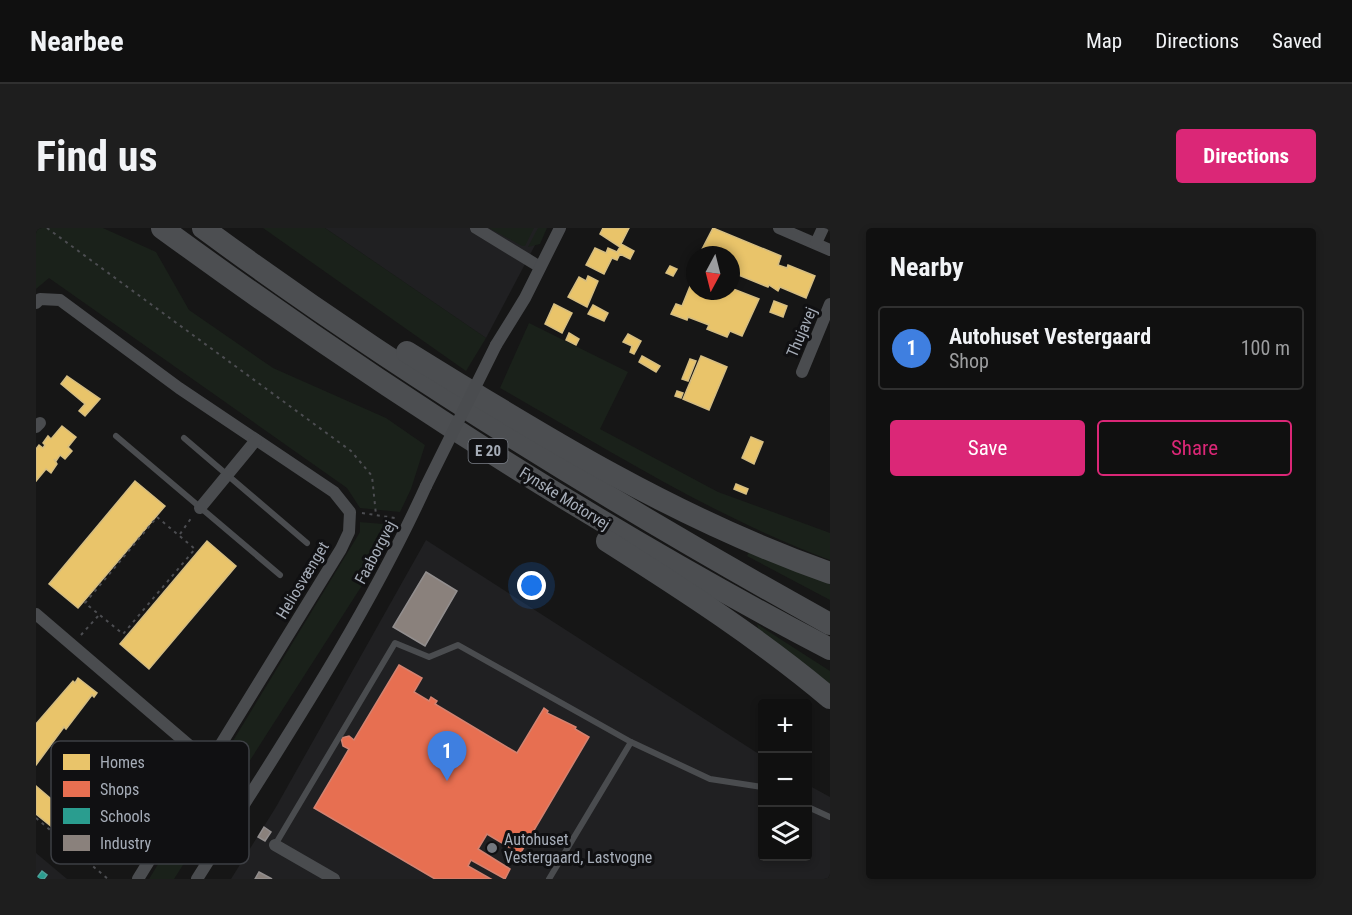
<!DOCTYPE html>
<meta charset="utf-8">
<style>
:root{--surface:#101010;--page:#1e1e1e;--text:#f1f3f6;--muted:#9c9d9f;--line:#303030;--accent:#db2777}
body{margin:0;font-family:"Roboto Condensed",sans-serif;background:var(--page);color:var(--text)}
.controls{position:absolute;right:18px;bottom:18px;display:grid;overflow:hidden;border-radius:6px;box-shadow:0 3px 9px #0003}
.controls button{width:54px;height:54px;display:grid;place-items:center;padding:0;border:0;border-bottom:2px solid var(--line);background:var(--surface);color:var(--text);font:30px sans-serif}
.compass{position:absolute;left:650px;top:18px;width:54px;height:54px;border-radius:50%;background:var(--surface);box-shadow:0 3px 9px #0003;rotate:187deg}
.you{position:absolute;left:496px;top:358px;width:21px;height:21px;margin:-15px;border:4px solid #fff;border-radius:50%;background:#1a73e8;box-shadow:0 0 0 9px #1a73e833}
.badge{display:grid;place-items:center;width:39px;height:39px;border-radius:50%;background:var(--accent);color:#fff;font-size:20px;font-weight:700}
.pin{position:absolute;translate:-50% -50px;filter:drop-shadow(0 2px 3px #0008)}
.pin::after{content:'';position:absolute;top:32px;width:21px;height:18px;background:inherit;clip-path:polygon(0 0,100% 0,50% 100%)}
.list{margin:0;padding:0;list-style:none}
h2{display:flex;justify-content:space-between;align-items:center;height:78px;margin:0;padding:0 24px;font-size:26px}
h2 small{font-size:20px;font-weight:400;color:var(--muted)}
.list li{display:grid;grid-template-columns:39px 1fr auto;gap:18px;align-items:center;box-sizing:border-box;height:84px;margin:0 12px 12px;padding:0 12px;border:2px solid var(--line);border-radius:6px}
.list b{display:block;font-size:22px;white-space:nowrap}
.list p{margin:0;font-size:20px;white-space:nowrap;color:var(--muted)}
.list em{font-size:20px;font-style:normal;color:var(--muted)}
.actions{display:flex;gap:12px;padding:18px 24px}
.actions a{flex:1;padding:14px 0;border:2px solid var(--accent);border-radius:6px;text-align:center;font-size:21px;color:var(--accent)}
.actions .main{background:var(--accent);color:#fff}
.icon{flex:none;width:33px;height:33px;fill:none;stroke:currentColor;stroke-width:2;stroke-linecap:round;stroke-linejoin:round}
.map{position:relative;flex:none;width:794px;height:651px;overflow:hidden;border-radius:6px}
header{display:flex;align-items:center;gap:36px;box-sizing:border-box;height:84px;padding:0 30px;background:var(--surface);border-bottom:2px solid var(--line)}
header strong{font-size:28px}
nav{display:flex;gap:33px;margin-inline-start:auto;font-size:21px}
.intro{display:flex;align-items:center;justify-content:space-between;box-sizing:border-box;height:144px;padding:0 36px}
h1{margin:0;font-size:42px}
.button{padding:15px 27px;border-radius:6px;background:var(--accent);color:#fff;font-size:21px;font-weight:700}
main{display:flex;gap:36px;padding:0 36px}
aside{flex:1;background:var(--surface);border-radius:6px;box-shadow:0 3px 9px #0003}
.map>svg:first-child{display:block}
.built{fill:#202022}
.green{fill:#1a211a}
.homes{fill:#e9c46a;stroke:#d5bd81;stroke-width:1.5}
.shops{fill:#e76f51;stroke:#d48270;stroke-width:1.5}
.schools{fill:#2a9d8f;stroke:#4fa29b;stroke-width:1.5}
.industry{fill:#8a817c;stroke:#928e8e;stroke-width:1.5}
.lines{fill:none;stroke-linecap:round;stroke-linejoin:round}
.path{stroke:#4c4d51;stroke-width:2;stroke-dasharray:3 4.5;stroke-linecap:butt}
.service{stroke:#4a4c4f;stroke-width:6}
.minor{stroke:#4a4c4f;stroke-width:12}
.motorway{stroke:#4c4e51;stroke-width:22}
.minor-bridge{stroke:#4a4c4f;stroke-width:12}
.poi-dot{fill:#74787f;stroke:#101012;stroke-width:2}
.labels{text-anchor:middle;stroke-width:6;stroke-linejoin:round;paint-order:stroke}
.shield{fill:#101012;stroke:#797e86;stroke-width:1.5}
.shield-label{font-size:15px;font-weight:bold;fill:#a6adb8}
.street-label{font-size:16px;fill:#a6adb8;stroke:#101012}
.poi-label{font-size:16px;fill:#a6adb8;stroke:#101012;text-anchor:start}
.key{fill:#101012;stroke:#3d3f44;stroke-width:1.5}
.key-label{font-size:16px;fill:#a6adb8}
</style>
<header>
<strong>Nearbee</strong>
<nav><a>Map</a><a>Directions</a><a>Saved</a></nav>
</header>
<div class="intro"><h1>Find us</h1><a class="button">Directions</a></div>
<main>
<div class="map">
<svg width="794" height="651" viewBox="0 0 794 651">
<rect width="100%" height="100%" fill="#161616"/>
<g class="built">
<polygon points="289,0 508,0 450,110"/>
<polygon points="390,312 726,528 726,628 772,628 772,557 794,569 794,651 195,651 240,579"/>
<polygon points="0,625 31,651 0,651"/>
</g>
<g class="green">
<polygon points="0,0 67,0 120,24 153,82 237,140 350,190 389,217 375,261 364,284 324,280 311,260 13,50 0,61"/>
<polygon points="227,0 289,0 450,110 430,143"/>
<polygon points="453,0 498,0 489,18 486,18"/>
<polygon points="502,0 511,0 504,16 492,19"/>
<path d="M493,95L592,144L564,201L682,264L794,305V332C678,289 571,221 464,160Z"/>
<polygon points="324,294 358,297 341,334 138,651 113,651 324,304"/>
<polygon points="714,322 794,352 794,372 711,328"/>
<polygon points="721,396 794,443 794,458 723,403"/>
</g>
<g class="homes">
<polygon points="567,0 593,0 585,16 598,23 594,31 584,26 581,32 576,30 568,46 550,37 559,20 570,25 572,20 581,24 584,19 564,6"/>
<polygon points="677,0 745,28 742,37 751,40 752,37 779,48 770,70 744,59 742,63 733,57 732,59 695,44 695,27 677,25 676,27 663,27"/>
<polygon points="634,38 641,41 637,48 630,45"/>
<polygon points="659,46 659,63 695,63 695,60 723,71 706,108 694,103 691,109 671,101 673,97 652,89 651,92 635,86 640,76 646,78"/>
<polygon points="552,48 562,53 551,79 532,69 543,49 550,53"/>
<polygon points="738,73 751,78 747,89 734,84"/>
<polygon points="518,76 536,85 526,105 509,96"/>
<polygon points="557,77 572,85 568,93 552,86"/>
<polygon points="533,105 543,111 540,117 530,112"/>
<polygon points="592,106 605,113 598,126 594,124 596,118 587,114"/>
<polygon points="606,128 624,138 620,144 603,134"/>
<polygon points="665,128 691,139 673,182 647,171"/>
<polygon points="654,131 660,133 652,153 646,151"/>
<polygon points="31,148 64,171 49,188 43,183 49,176 25,156"/>
<polygon points="641,163 647,165 645,170 639,168"/>
<polygon points="26,198 40,209 32,219 36,223 29,231 24,227 20,233 18,231 21,236 15,245 10,241 0,253 0,221 3,217 7,220 9,217 7,215 12,208 15,211"/>
<polygon points="715,209 727,214 718,236 706,230"/>
<polygon points="99,253 129,278 42,380 13,356"/>
<polygon points="700,256 712,261 710,266 698,261"/>
<polygon points="171,313 200,338 113,441 84,416"/>
<polygon points="42,450 61,465 58,469 56,467 30,501 28,499 0,537 0,496 37,453 39,455"/>
<polygon points="0,558 40,592 27,608 0,586"/>
</g>
<polygon class="shops" points="363,437 386,450 378,464 393,473 395,469 401,473 399,476 481,525 508,480 512,483 511,485 540,499 539,501 553,509 484,626 451,606 442,621 474,641 469,651 435,632 432,638 455,651 399,651 278,580 313,521 307,518 305,510 313,508 318,512"/>
<polygon class="schools" points="6,643 11,647 8,651 0,651"/>
<g class="industry">
<polygon points="390,344 421,363 389,418 357,399"/>
<polygon points="228,599 235,604 229,613 222,609"/>
<polygon points="223,644 236,651 219,651"/>
</g>
<g class="lines">
<g class="path">
<polyline points="11,0 315,223 336,248 340,287"/>
<polyline points="326,285 359,290"/>
<polygon points="121,289 159,321 87,406 49,375"/>
<polyline points="144,306 156,289"/>
<polyline points="45,407 63,387"/>
<polyline points="0,590 72,651"/>
</g>
<g class="service">
<polyline points="80,208 244,347"/>
<polyline points="148,210 271,315"/>
<polyline points="595,514 674,551 726,559"/>
<polyline points="772,579 794,589"/>
<polyline points="239,617 359,415 393,429 422,417 595,514 513,651"/>
</g>
<g class="minor">
<polyline points="440,0 504,39"/>
<polyline points="743,0 794,22"/>
<polyline points="780,15 787,0"/>
<polyline points="0,75 4,71 24,72 143,160 298,264 314,284 313,304 305,321 102,651"/>
<polyline points="460,117 489,70 524,0"/>
<polyline points="766,144 794,76"/>
<polyline points="0,199 4,195"/>
<polyline points="164,280 220,212"/>
<polyline points="0,386 175,536"/>
<polyline points="239,617 298,651"/>
<path d="M161,651C241,523 327,396 390,258"/>
</g>
<g class="motorway">
<path d="M126,0C338,155 561,299 794,421"/>
<path d="M167,0C367,147 577,276 794,396"/>
<path d="M371,124C508,209 641,291 794,345"/>
<path d="M571,313C648,362 724,411 794,470"/>
</g>
<polyline class="minor-bridge" points="390,258 460,117"/>
</g>
<circle class="poi-dot" cx="456" cy="620" r="6"/>
<g class="labels">
<rect class="shield" x="432.5" y="211" width="39" height="24" rx="4.5"/>
<g class="shield-label">
<text x="452" y="228">E 20</text>
</g>
<g class="street-label">
<text transform="translate(765 104) rotate(-67)" y="6">Thujavej</text>
<text transform="translate(529 270) rotate(32)" y="6">Fynske Motorvej</text>
<text transform="translate(339 324) rotate(-62)" y="6">Faaborgvej</text>
<text transform="translate(266 352) rotate(-59)" y="6">Heliosvænget</text>
</g>
<g class="poi-label">
<text x="468" y="617">Autohuset<tspan x="468" dy="18">Vestergaard, Lastvogne</tspan></text>
</g>
</g>
<rect x="15" y="513" width="198" height="123" rx="9" class="key"/>
<rect x="27" y="526" width="27" height="16" fill="#e9c46a"/>
<rect x="27" y="553" width="27" height="16" fill="#e76f51"/>
<rect x="27" y="580" width="27" height="16" fill="#2a9d8f"/>
<rect x="27" y="607" width="27" height="16" fill="#8a817c"/>
<g class="key-label">
<text x="64" y="540">Homes</text>
<text x="64" y="567">Shops</text>
<text x="64" y="594">Schools</text>
<text x="64" y="621">Industry</text>
</g>
</svg>
<div class="controls">
<button>+</button>
<button>−</button>
<button><svg class="icon" aria-label="layers" viewBox="0 0 24 24"><path d="M12 4l9 5-9 5-9-5zM3 14l9 5 9-5"/></svg></button>
</div>
<svg class="compass" viewBox="-18 -18 36 36"><path d="M0-13l5 13h-10z" fill="#e53935"/><path d="M0 13l5-13h-10z" fill="#9c9d9f"/></svg>
<div class="you"></div>
<div class="pin badge" style="left:411px;top:553px;background:#3f7fe0">1</div>
</div>
<aside>
<h2>Nearby<small></small></h2>
<ul class="list">
<li><span class="badge" style="background:#3f7fe0">1</span><div><b>Autohuset Vestergaard</b><p>Shop</p></div><em>100 m</em></li>
</ul>
<div class="actions"><a class="main">Save</a><a>Share</a></div>
</aside>
</main>
